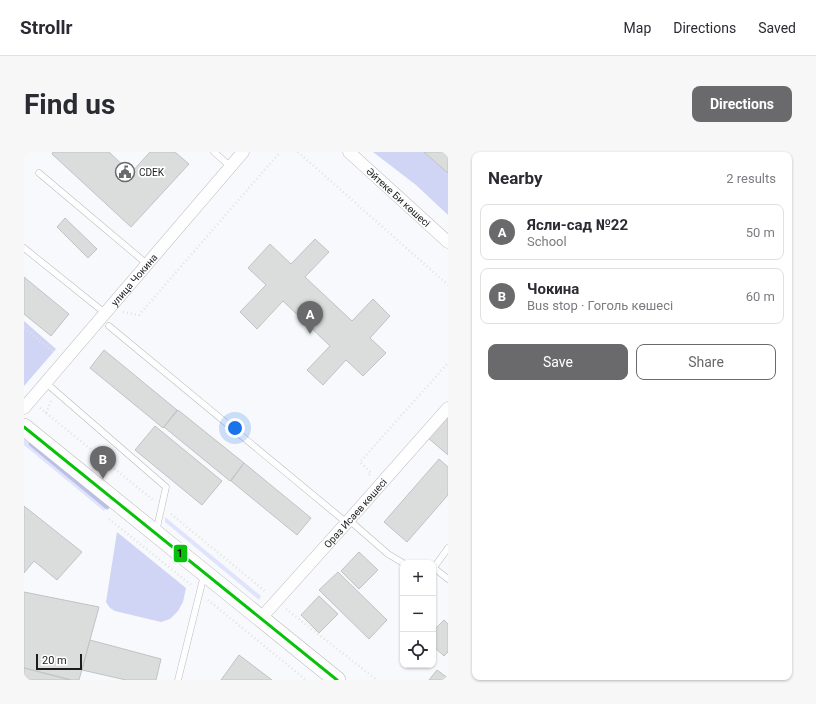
<!DOCTYPE html>
<meta charset="utf-8">
<style>
:root{--surface:#fff;--page:#f7f7f7;--text:#2b2b33;--muted:#7c7c81;--line:#e1e1e2;--accent:#6a6a6c}
body{margin:0;font-family:Roboto,sans-serif;background:var(--page);color:var(--text)}
.controls{position:absolute;right:12px;bottom:12px;display:grid;overflow:hidden;border-radius:8px;box-shadow:0 1px 3px #0004}
.controls button{width:36px;height:36px;display:grid;place-items:center;padding:0;border:0;border-bottom:1px solid var(--line);background:var(--surface);color:var(--text);font:20px sans-serif}
.scale{position:absolute;left:12px;bottom:10px;width:46px;box-sizing:border-box;padding-left:4px;border:2px solid #1d1d1f;border-top:0;font-size:11px;line-height:14px;white-space:nowrap;color:#1d1d1f;-webkit-text-stroke:3px #fff;paint-order:stroke}
.you{position:absolute;left:211px;top:276px;width:14px;height:14px;margin:-10px;border:3px solid #fff;border-radius:50%;background:#1a73e8;box-shadow:0 0 0 6px #1a73e833}
.badge{display:grid;place-items:center;width:26px;height:26px;border-radius:50%;background:var(--accent);color:#fff;font-size:13px;font-weight:700}
.pin{position:absolute;translate:-50% -33px;filter:drop-shadow(0 1px 2px #0008)}
.pin::after{content:'';position:absolute;top:21px;width:14px;height:12px;background:inherit;clip-path:polygon(0 0,100% 0,50% 100%)}
.list{margin:0;padding:0;list-style:none}
h2{display:flex;justify-content:space-between;align-items:center;height:52px;margin:0;padding:0 16px;font-size:17px}
h2 small{font-size:13px;font-weight:400;color:var(--muted)}
.list li{display:grid;grid-template-columns:26px 1fr auto;gap:12px;align-items:center;box-sizing:border-box;height:56px;margin:0 8px 8px;padding:0 8px;border:1px solid var(--line);border-radius:8px}
.list b{display:block;font-size:15px;white-space:nowrap}
.list p{margin:0;font-size:13px;white-space:nowrap;color:var(--muted)}
.list em{font-size:13px;font-style:normal;color:var(--muted)}
.actions{display:flex;gap:8px;padding:12px 16px}
.actions a{flex:1;padding:9px 0;border:1px solid var(--accent);border-radius:8px;text-align:center;font-size:14px;color:var(--accent)}
.actions .main{background:var(--accent);color:#fff}
.icon{flex:none;width:22px;height:22px;fill:none;stroke:currentColor;stroke-width:2;stroke-linecap:round;stroke-linejoin:round}
.map{position:relative;flex:none;width:424px;height:528px;overflow:hidden;border-radius:8px}
header{display:flex;align-items:center;gap:24px;box-sizing:border-box;height:56px;padding:0 20px;background:var(--surface);border-bottom:1px solid var(--line)}
header strong{font-size:19px}
nav{display:flex;gap:22px;margin-inline-start:auto;font-size:14px}
.intro{display:flex;align-items:center;justify-content:space-between;box-sizing:border-box;height:96px;padding:0 24px}
h1{margin:0;font-size:28px}
.button{padding:10px 18px;border-radius:8px;background:var(--accent);color:#fff;font-size:14px;font-weight:700}
main{display:flex;gap:24px;padding:0 24px}
aside{flex:1;background:var(--surface);border-radius:8px;box-shadow:0 1px 3px #0004}
.map>svg:first-child{display:block}
.green{fill:#dfe3fc}
.forest{fill:#d0d5f5}
.lines{fill:none;stroke-linecap:round;stroke-linejoin:round}
.stream{stroke:#bac0e7;stroke-width:4.5}
.building{fill:#dbdddd;stroke:#c1c2c3}
.service-casing{stroke:#b9babc;stroke-width:7}
.minor-casing{stroke:#b9babc;stroke-width:13}
.secondary-casing{stroke:#b9babc;stroke-width:18}
.path{stroke:#e2e2e3;stroke-width:2.5;stroke-dasharray:1 3;stroke-linecap:butt}
.service{stroke:#fefeff;stroke-width:6}
.minor{stroke:#fefeff;stroke-width:12}
.secondary{stroke:#fefeff;stroke-width:17}
.bus-1-casing{stroke:#fff;stroke-width:6}
.bus-1{stroke:#07c208;stroke-width:3}
.labels{text-anchor:middle;stroke-width:3.5;stroke-linejoin:round;paint-order:stroke}
.poi-label{font-size:10px;fill:#1d1d1f;stroke:#fff;text-anchor:start}
.street-label{font-size:10px;fill:#1d1d1f;stroke:#fff}
.line-badge{stroke:#fff;stroke-width:1.5}
.pale-badge-label{font-size:11px;text-anchor:middle;font-weight:bold;fill:#111}
</style>
<header>
<strong>Strollr</strong>
<nav><a>Map</a><a>Directions</a><a>Saved</a></nav>
</header>
<div class="intro"><h1>Find us</h1><a class="button">Directions</a></div>
<main>
<div class="map">
<svg width="424" height="528" viewBox="0 0 424 528">
<rect width="100%" height="100%" fill="#f8f9fc"/>
<g class="green">
<polygon points="0,284 85,353 80,359 0,293"/>
<polygon points="141,365 237,444 235,448 141,370"/>
</g>
<g class="forest">
<polygon points="349,0 400,0 424,21 424,63 392,33"/>
<polygon points="0,169 32,197 0,234"/>
<polygon points="93,380 162,436 159,450 154,459 146,467 137,470 91,459 86,456 82,450"/>
</g>
<g class="lines">
<polyline class="stream" points="7,292 83,355"/>
</g>
<g class="building">
<polygon points="29,0 85,0 107,21 126,0 151,0 165,12 107,75 28,2"/>
<polygon points="400,0 424,0 424,21"/>
<polygon points="41,66 73,97 64,106 33,75"/>
<polygon points="291,87 305,100 281,125 328,169 349,147 366,164 346,186 362,201 339,224 322,208 299,233 283,218 306,194 259,149 233,177 216,160 242,133 224,116 246,92 267,112"/>
<polygon points="0,125 45,162 27,184 0,162"/>
<polygon points="80,198 153,258 139,276 66,216"/>
<polygon points="154,258 220,311 206,329 140,275"/>
<polygon points="424,263 424,303 404,286"/>
<polygon points="131,274 198,329 178,353 111,298"/>
<polygon points="415,307 424,315 424,343 383,390 360,370"/>
<polygon points="220,311 287,366 273,383 207,329"/>
<polygon points="0,354 58,400 33,428 10,409 0,421"/>
<polygon points="335,400 354,418 335,437 317,419"/>
<polygon points="314,420 363,468 345,487 295,438"/>
<polygon points="0,440 75,455 55,528 48,528 0,516"/>
<polygon points="295,444 314,462 295,481 277,463"/>
<polygon points="420,468 424,472 424,500 420,504 409,494 409,479"/>
<polygon points="66,488 137,507 132,528 102,528 58,518"/>
<polygon points="215,503 248,528 197,528"/>
<polygon points="0,516 46,528 0,528"/>
<polygon points="413,518 424,526 424,528 405,528"/>
</g>
<g class="lines">
<g class="service-casing">
<g id="service">
<polyline points="190,0 207,15"/>
<polyline points="15,21 123,112"/>
<polyline points="0,96 81,161"/>
<polyline points="85,174 323,371"/>
<polyline points="22,231 142,335 132,380"/>
<polyline points="325,368 364,402 379,411"/>
<polyline points="410,416 424,427"/>
<polyline points="409,417 424,396"/>
<polyline points="154,528 180,423"/>
</g>
</g>
<g class="minor-casing">
<g id="minor">
<path id="s1" d="M325,0L424,90"/>
<path id="s2" d="M0,256L219,0"/>
<path id="s3" d="M237,466L325,368L424,256"/>
</g>
</g>
<g class="secondary-casing">
<polyline id="secondary" points="0,275 313,528"/>
</g>
<g class="path">
<polyline points="274,0 424,133"/>
<polyline points="99,160 115,163 256,0"/>
<polyline points="0,176 31,201"/>
<polyline points="16,256 129,348"/>
<polyline points="22,261 27,249"/>
<polyline points="345,323 347,321 336,310 424,211"/>
<polyline points="147,362 242,440"/>
<polyline points="85,367 167,433"/>
<polyline points="184,448 282,528"/>
<polyline points="262,457 353,528"/>
</g>
<use href="#service" class="service"/>
<use href="#minor" class="minor"/>
<use href="#secondary" class="secondary"/>
<g class="bus-1-casing">
<polyline id="bus-1" points="0,275 313,528"/>
</g>
<use href="#bus-1" class="bus-1"/>
</g>
<defs>
<g id="civic-ring" transform="scale(1)"><circle r="9.5" fill="#fff" stroke="#6a6a6c" stroke-width="1.5"/><path d="M-.6-6.5H3V-4.5H.6V-3L4-1V1h2V6H-6V1h2V-1L-.6-3ZM-1.2 2.5V6h2.4V2.5Z" fill="#6a6a6c"/></g>
</defs>
<g fill-rule="evenodd">
<use href="#civic-ring" x="101" y="20"/>
</g>
<g class="labels">
<g class="poi-label">
<text x="115" y="24">CDEK</text>
</g>
<g class="street-label">
<text dy="4" stroke="none"><textPath href="#s1" startOffset="67">Әйтеке Би көшесі</textPath></text>
<text dy="4" stroke="none"><textPath href="#s2" startOffset="169">улица Чокина</textPath></text>
<text dy="4" stroke="none"><textPath href="#s3" startOffset="141">Ораз Исаев көшесі</textPath></text>
</g>
</g>
<rect class="line-badge" x="149" y="392" width="15" height="19" rx="4" fill="#07c208"/>
<g class="pale-badge-label">
<text x="156" y="405">1</text>
</g>
</svg>
<div class="controls">
<button>+</button>
<button>−</button>
<button><svg class="icon" aria-label="locate" viewBox="0 0 24 24"><circle cx="12" cy="12" r="6"/><path d="M12 2v4M12 18v4M2 12h4M18 12h4"/></svg></button>
</div>
<div class="scale">20 m</div>
<div class="you"></div>
<div class="pin badge" style="left:286px;top:182px">A</div>
<div class="pin badge" style="left:79px;top:327px">B</div>
</div>
<aside>
<h2>Nearby<small>2 results</small></h2>
<ul class="list">
<li><span class="badge">A</span><div><b>Ясли-сад №22</b><p>School</p></div><em>50 m</em></li>
<li><span class="badge">B</span><div><b>Чокина</b><p>Bus stop · Гоголь көшесі</p></div><em>60 m</em></li>
</ul>
<div class="actions"><a class="main">Save</a><a>Share</a></div>
</aside>
</main>
